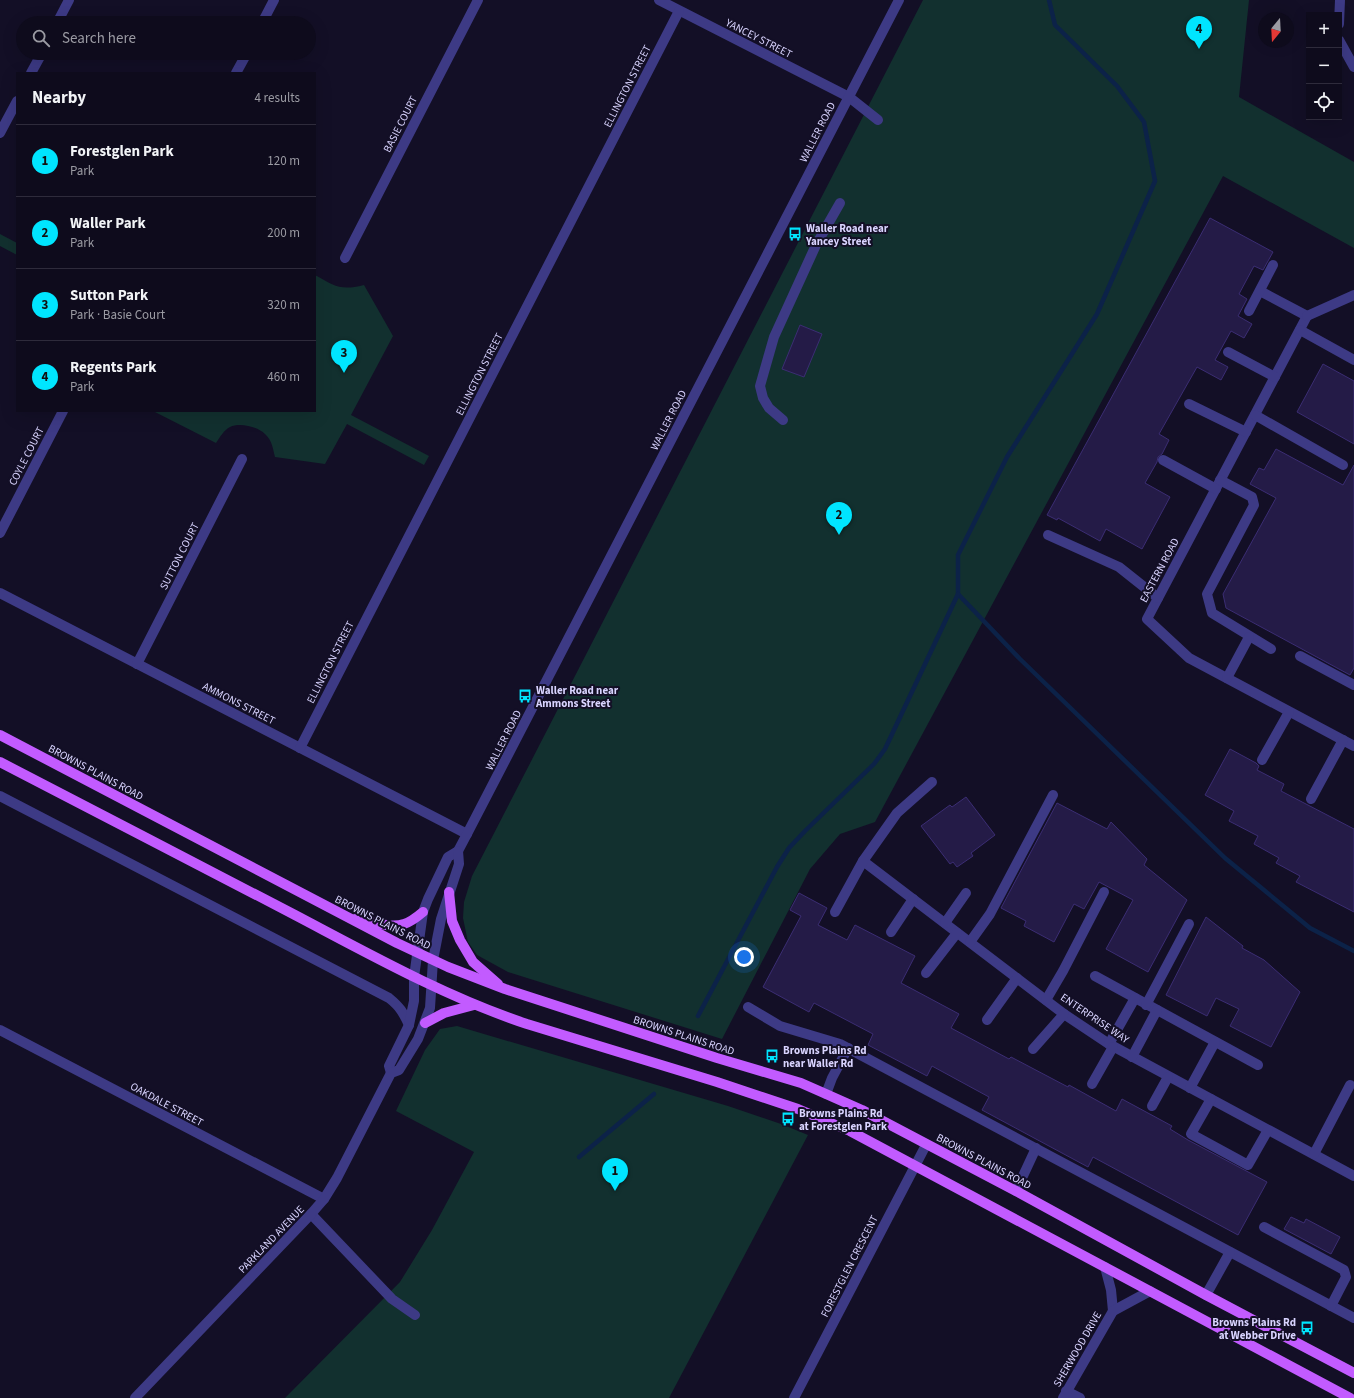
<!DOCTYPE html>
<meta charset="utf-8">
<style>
:root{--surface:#0e0b1c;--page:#171425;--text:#f1f3f6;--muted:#9b9ba3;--line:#2e2b3b;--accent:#00e5ff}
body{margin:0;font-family:"Source Sans 3",sans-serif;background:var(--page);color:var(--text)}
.controls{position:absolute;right:12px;top:12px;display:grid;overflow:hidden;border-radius:0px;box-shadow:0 4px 16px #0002}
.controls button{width:36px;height:36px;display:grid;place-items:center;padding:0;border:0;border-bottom:1px solid var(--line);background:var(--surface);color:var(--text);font:20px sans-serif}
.compass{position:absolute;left:1258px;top:12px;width:36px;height:36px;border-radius:50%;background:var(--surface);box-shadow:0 4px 16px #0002;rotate:198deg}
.you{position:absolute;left:744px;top:957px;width:14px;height:14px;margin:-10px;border:3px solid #fff;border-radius:50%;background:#1a73e8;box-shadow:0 0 0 6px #1a73e833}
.badge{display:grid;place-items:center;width:26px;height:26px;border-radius:50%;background:var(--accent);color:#111;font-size:13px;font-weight:700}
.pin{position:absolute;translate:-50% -33px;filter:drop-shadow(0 1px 2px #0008)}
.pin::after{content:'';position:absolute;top:21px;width:14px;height:12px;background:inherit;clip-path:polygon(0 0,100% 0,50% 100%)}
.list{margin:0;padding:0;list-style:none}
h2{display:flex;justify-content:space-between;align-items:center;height:52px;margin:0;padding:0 16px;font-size:17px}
h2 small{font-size:13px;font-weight:400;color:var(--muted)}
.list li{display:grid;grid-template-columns:26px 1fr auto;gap:12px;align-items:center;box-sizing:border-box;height:72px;padding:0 16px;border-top:1px solid var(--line)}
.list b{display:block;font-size:15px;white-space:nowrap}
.list p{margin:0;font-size:13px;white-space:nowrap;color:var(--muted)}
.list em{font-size:13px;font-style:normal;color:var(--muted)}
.icon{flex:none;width:22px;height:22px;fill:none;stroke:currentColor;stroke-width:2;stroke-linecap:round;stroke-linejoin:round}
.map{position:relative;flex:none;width:1354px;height:1398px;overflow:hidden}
.search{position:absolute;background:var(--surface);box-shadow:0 4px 16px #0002;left:16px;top:16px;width:300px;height:44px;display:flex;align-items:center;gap:10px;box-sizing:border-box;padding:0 14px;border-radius:22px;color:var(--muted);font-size:15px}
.panel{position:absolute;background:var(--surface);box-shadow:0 4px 16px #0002;left:16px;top:72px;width:300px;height:340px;border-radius:0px}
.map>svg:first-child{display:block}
.green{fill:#12302f}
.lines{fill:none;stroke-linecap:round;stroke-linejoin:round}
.stream{stroke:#0c2248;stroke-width:4.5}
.building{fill:#241b47;stroke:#3b2d73}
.minor{stroke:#3d3a85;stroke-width:10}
.major{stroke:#c25bff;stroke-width:10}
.labels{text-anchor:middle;stroke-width:4;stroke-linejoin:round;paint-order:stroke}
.street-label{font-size:11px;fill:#d9d4ff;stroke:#130f26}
.poi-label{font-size:11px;font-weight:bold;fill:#d9d4ff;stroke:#130f26;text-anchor:start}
</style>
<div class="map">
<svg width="1354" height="1398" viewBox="0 0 1354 1398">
<rect width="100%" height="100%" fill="#130f26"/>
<g class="green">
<polygon points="923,0 1249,0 1239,97 1354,162 1354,248 1223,176 875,822 840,834 810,869 722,1039 508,972 477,955 468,942 463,918 464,902 472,876"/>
<polygon points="0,234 17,243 17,255 0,246"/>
<path d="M315,275C335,286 340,291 364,285L393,336L351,415L429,456L424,465L347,424L325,464L275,457C273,449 272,440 265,434C258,427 240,422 230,427C224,430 220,437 216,443L153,411H315Z"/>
<polygon points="457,1026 728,1106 781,1124 808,1135 669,1398 285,1398 400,1282 432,1230 474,1152 396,1111 425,1050 440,1029"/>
</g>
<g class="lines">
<g class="stream">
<polyline points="1049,0 1055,25 1117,86 1144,122 1155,181 1097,314 1007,457 958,555 958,594 1020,659 1225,858 1310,928 1354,951"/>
<polyline points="698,1016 777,867 789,848 805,831 874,764 885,749 958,594"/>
<polyline points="579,1157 654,1094"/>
</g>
</g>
<g class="building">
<polygon points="1210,218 1273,252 1263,270 1254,266 1239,294 1247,299 1238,316 1252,324 1244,338 1231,331 1215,360 1228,367 1221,380 1197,367 1159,434 1169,440 1162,454 1158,457 1157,462 1145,483 1170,497 1142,549 1106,529 1100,541 1058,518 1057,520 1047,515"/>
<polygon points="800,325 822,334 804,377 782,369"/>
<polygon points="1323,364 1354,381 1354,444 1297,412"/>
<polygon points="1276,449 1343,485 1354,465 1354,668 1350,675 1226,608 1223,594 1276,498 1250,484 1259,468 1264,470"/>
<polygon points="1230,749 1256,763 1259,766 1257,770 1284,784 1281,791 1354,829 1354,912 1296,882 1300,876 1276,863 1279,858 1254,844 1258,836 1229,821 1234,811 1205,795"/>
<polygon points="966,797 995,835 971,853 973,856 957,867 953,862 950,864 921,826 950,805 952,807"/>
<polygon points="1057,803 1107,829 1111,822 1147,859 1144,865 1187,900 1148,972 1106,949 1133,900 1099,882 1084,909 1074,904 1054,942 1024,926 1026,921 1001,908"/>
<polygon points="799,893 827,908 818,925 847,940 855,925 915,956 901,983 959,1014 951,1028 1009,1059 1011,1057 1068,1087 1069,1085 1116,1111 1122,1099 1172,1126 1170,1129 1188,1140 1267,1182 1238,1235 1093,1157 1088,1167 982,1110 989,1097 932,1066 927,1076 868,1045 873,1034 814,1003 809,1012 763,987 801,916 790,910"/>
<polygon points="1206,917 1243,946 1242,948 1264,960 1300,992 1271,1047 1230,1026 1239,1009 1216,998 1207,1016 1166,995"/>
<polygon points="1291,1217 1304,1223 1306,1219 1340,1237 1331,1254 1284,1229"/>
</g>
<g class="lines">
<g class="minor">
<polyline points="659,0 849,97 878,120"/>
<polyline points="57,23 69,0"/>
<polyline points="262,23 274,0"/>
<polyline points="1339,24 1340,0"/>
<polyline points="1339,40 1354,67"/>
<polyline points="31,73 42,53"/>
<polyline points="236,73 247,53"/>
<polyline points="0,133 17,101"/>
<polyline points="345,258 478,0"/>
<polyline points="1260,291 1307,316"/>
<polyline points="1249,311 1273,265"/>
<polyline points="1307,316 1147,619 1189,658 1354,746"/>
<polyline points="1307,316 1354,295"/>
<polyline points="1300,330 1354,360"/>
<polyline points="1228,352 1275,377"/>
<polyline points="1189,404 1246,432"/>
<polyline points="1255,415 1343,465"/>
<polyline points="783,420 769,408 763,398 760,386 774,337 816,245 840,203"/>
<polyline points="1163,460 1216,489"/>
<polyline points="1220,480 1252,497 1254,505 1207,594 1212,613 1271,649"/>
<polyline points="0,533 63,411"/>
<polyline points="1048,535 1119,567 1158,598"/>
<polyline points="0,593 467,834"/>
<polyline points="1300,656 1354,685"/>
<polyline points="137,664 242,459"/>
<polyline points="1227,678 1249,637"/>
<polyline points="300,748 679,11"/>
<polyline points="1262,760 1289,712"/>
<path d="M0,796L389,998C400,1007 403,1012 409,1025"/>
<polyline points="1311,799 1343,740"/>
<polyline points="863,861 1064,1014 1109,1044 1354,1176"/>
<polyline points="835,912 863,861 897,813 932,782"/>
<polyline points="945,923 966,893"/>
<polyline points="891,932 913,899"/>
<polyline points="970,942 990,914 1053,795"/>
<polyline points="926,973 957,933"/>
<polyline points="1095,976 1258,1065"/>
<polyline points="1046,1000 1063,971 1104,892"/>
<polyline points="1146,1005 1189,924"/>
<polyline points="748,1007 780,1026 840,1044 1354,1318"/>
<polyline points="987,1020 1017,978"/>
<polyline points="0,1030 324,1199"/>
<polyline points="1109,1044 1135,998"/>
<polyline points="1033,1049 1064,1014"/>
<polyline points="1132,1057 1157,1010"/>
<polyline points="391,1073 389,1066 409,1025 414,1001 414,977 423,912 428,899 448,857 458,851 467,834 899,0"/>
<polyline points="1092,1084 1113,1047"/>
<polyline points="1190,1088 1215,1042"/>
<polyline points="826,1094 832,1078 848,1048"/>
<polyline points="1211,1099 1191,1134 1248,1165 1268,1130"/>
<polyline points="1152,1106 1168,1077"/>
<polyline points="1314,1154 1350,1085"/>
<polyline points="1016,1191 1036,1148"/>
<polyline points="311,1214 392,1299 415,1315"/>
<polyline points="1264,1227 1344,1270 1346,1277 1331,1306"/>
<polyline points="1105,1267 1111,1290 1113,1311"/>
<polyline points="1206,1295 1230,1252"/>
<polyline points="1066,1391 1080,1398"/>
<polyline points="135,1398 311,1214 324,1199 337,1178 391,1073 399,1070 418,1039 430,1008 433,960 441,919 459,864 458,851"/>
<polyline points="794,1398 926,1145"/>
<polyline points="1063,1398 1113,1311 1150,1291"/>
</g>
<g class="major">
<polyline points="0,735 397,943 448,967 505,989 717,1058 801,1083 826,1094 862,1110 1016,1191 1206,1295 1354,1373"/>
<path d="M0,762C98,813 197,864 295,915C371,955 446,997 527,1024L717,1082L798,1109L850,1131L1350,1398"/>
<polyline points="449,892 452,921 460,940 473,962 498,984"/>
<path d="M357,918C371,921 390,929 404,924C411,922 417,917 423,912"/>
<polyline points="425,1023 444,1013 474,1005"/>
</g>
</g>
<defs>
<g id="bus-bare" transform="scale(1.08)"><path d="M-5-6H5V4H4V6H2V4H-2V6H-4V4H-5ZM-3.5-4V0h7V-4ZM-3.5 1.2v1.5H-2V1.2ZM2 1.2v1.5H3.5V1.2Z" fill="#00e5ff" stroke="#130f26" stroke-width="2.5" paint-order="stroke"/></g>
</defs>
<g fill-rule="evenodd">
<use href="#bus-bare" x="795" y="234"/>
<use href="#bus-bare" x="525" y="696"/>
<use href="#bus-bare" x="772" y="1056"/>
<use href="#bus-bare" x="788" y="1119"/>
<use href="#bus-bare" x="1307" y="1328"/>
</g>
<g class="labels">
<g class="street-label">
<text transform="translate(759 38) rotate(27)" y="4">YANCEY STREET</text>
<text transform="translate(627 86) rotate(-63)" y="4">ELLINGTON STREET</text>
<text transform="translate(400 124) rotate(-63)" y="4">BASIE COURT</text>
<text transform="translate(817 132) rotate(-63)" y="4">WALLER ROAD</text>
<text transform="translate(479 374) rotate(-63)" y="4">ELLINGTON STREET</text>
<text transform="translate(668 420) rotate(-63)" y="4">WALLER ROAD</text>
<text transform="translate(26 456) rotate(-63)" y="4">COYLE COURT</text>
<text transform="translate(179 556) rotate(-63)" y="4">SUTTON COURT</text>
<text transform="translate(1159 570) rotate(-62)" y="4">EASTERN ROAD</text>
<text transform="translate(330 662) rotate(-63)" y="4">ELLINGTON STREET</text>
<text transform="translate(239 703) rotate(27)" y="4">AMMONS STREET</text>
<text transform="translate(503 740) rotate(-63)" y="4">WALLER ROAD</text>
<text transform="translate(96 772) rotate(28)" y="4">BROWNS PLAINS ROAD</text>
<text transform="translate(383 922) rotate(27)" y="4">BROWNS PLAINS ROAD</text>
<text transform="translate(1095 1018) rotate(34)" y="4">ENTERPRISE WAY</text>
<text transform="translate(684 1035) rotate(18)" y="4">BROWNS PLAINS ROAD</text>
<text transform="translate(167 1104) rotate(28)" y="4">OAKDALE STREET</text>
<text transform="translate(984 1161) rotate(28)" y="4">BROWNS PLAINS ROAD</text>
<text transform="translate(271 1239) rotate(-46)" y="4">PARKLAND AVENUE</text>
<text transform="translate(849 1266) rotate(-63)" y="4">FORESTGLEN CRESCENT</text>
<text transform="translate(1077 1349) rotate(-60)" y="4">SHERWOOD DRIVE</text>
</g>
<g class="poi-label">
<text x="806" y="232">Waller Road near<tspan x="806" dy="13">Yancey Street</tspan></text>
<text x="536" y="694">Waller Road near<tspan x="536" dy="13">Ammons Street</tspan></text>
<text x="783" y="1054">Browns Plains Rd<tspan x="783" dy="13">near Waller Rd</tspan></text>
<text x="799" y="1117">Browns Plains Rd<tspan x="799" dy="13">at Forestglen Park</tspan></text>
<text x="1296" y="1326" text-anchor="end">Browns Plains Rd<tspan x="1296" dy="13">at Webber Drive</tspan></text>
</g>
</g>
</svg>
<div class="controls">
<button>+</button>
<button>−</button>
<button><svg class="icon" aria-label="locate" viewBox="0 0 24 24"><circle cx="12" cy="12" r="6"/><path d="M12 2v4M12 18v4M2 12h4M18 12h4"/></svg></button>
</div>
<svg class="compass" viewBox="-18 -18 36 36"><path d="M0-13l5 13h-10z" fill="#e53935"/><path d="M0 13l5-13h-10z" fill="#9b9ba3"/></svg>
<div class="you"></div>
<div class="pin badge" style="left:615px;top:1191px">1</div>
<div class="pin badge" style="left:839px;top:535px">2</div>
<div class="pin badge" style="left:344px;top:373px">3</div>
<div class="pin badge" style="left:1199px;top:49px">4</div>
<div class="search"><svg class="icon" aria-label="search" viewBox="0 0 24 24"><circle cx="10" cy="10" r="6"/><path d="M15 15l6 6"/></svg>Search here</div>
<section class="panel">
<h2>Nearby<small>4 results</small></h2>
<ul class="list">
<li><span class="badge">1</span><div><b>Forestglen Park</b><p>Park</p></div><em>120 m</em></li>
<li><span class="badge">2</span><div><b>Waller Park</b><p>Park</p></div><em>200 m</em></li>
<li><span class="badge">3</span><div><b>Sutton Park</b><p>Park · Basie Court</p></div><em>320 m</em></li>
<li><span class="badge">4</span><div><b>Regents Park</b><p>Park</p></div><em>460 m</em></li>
</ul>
</section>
</div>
